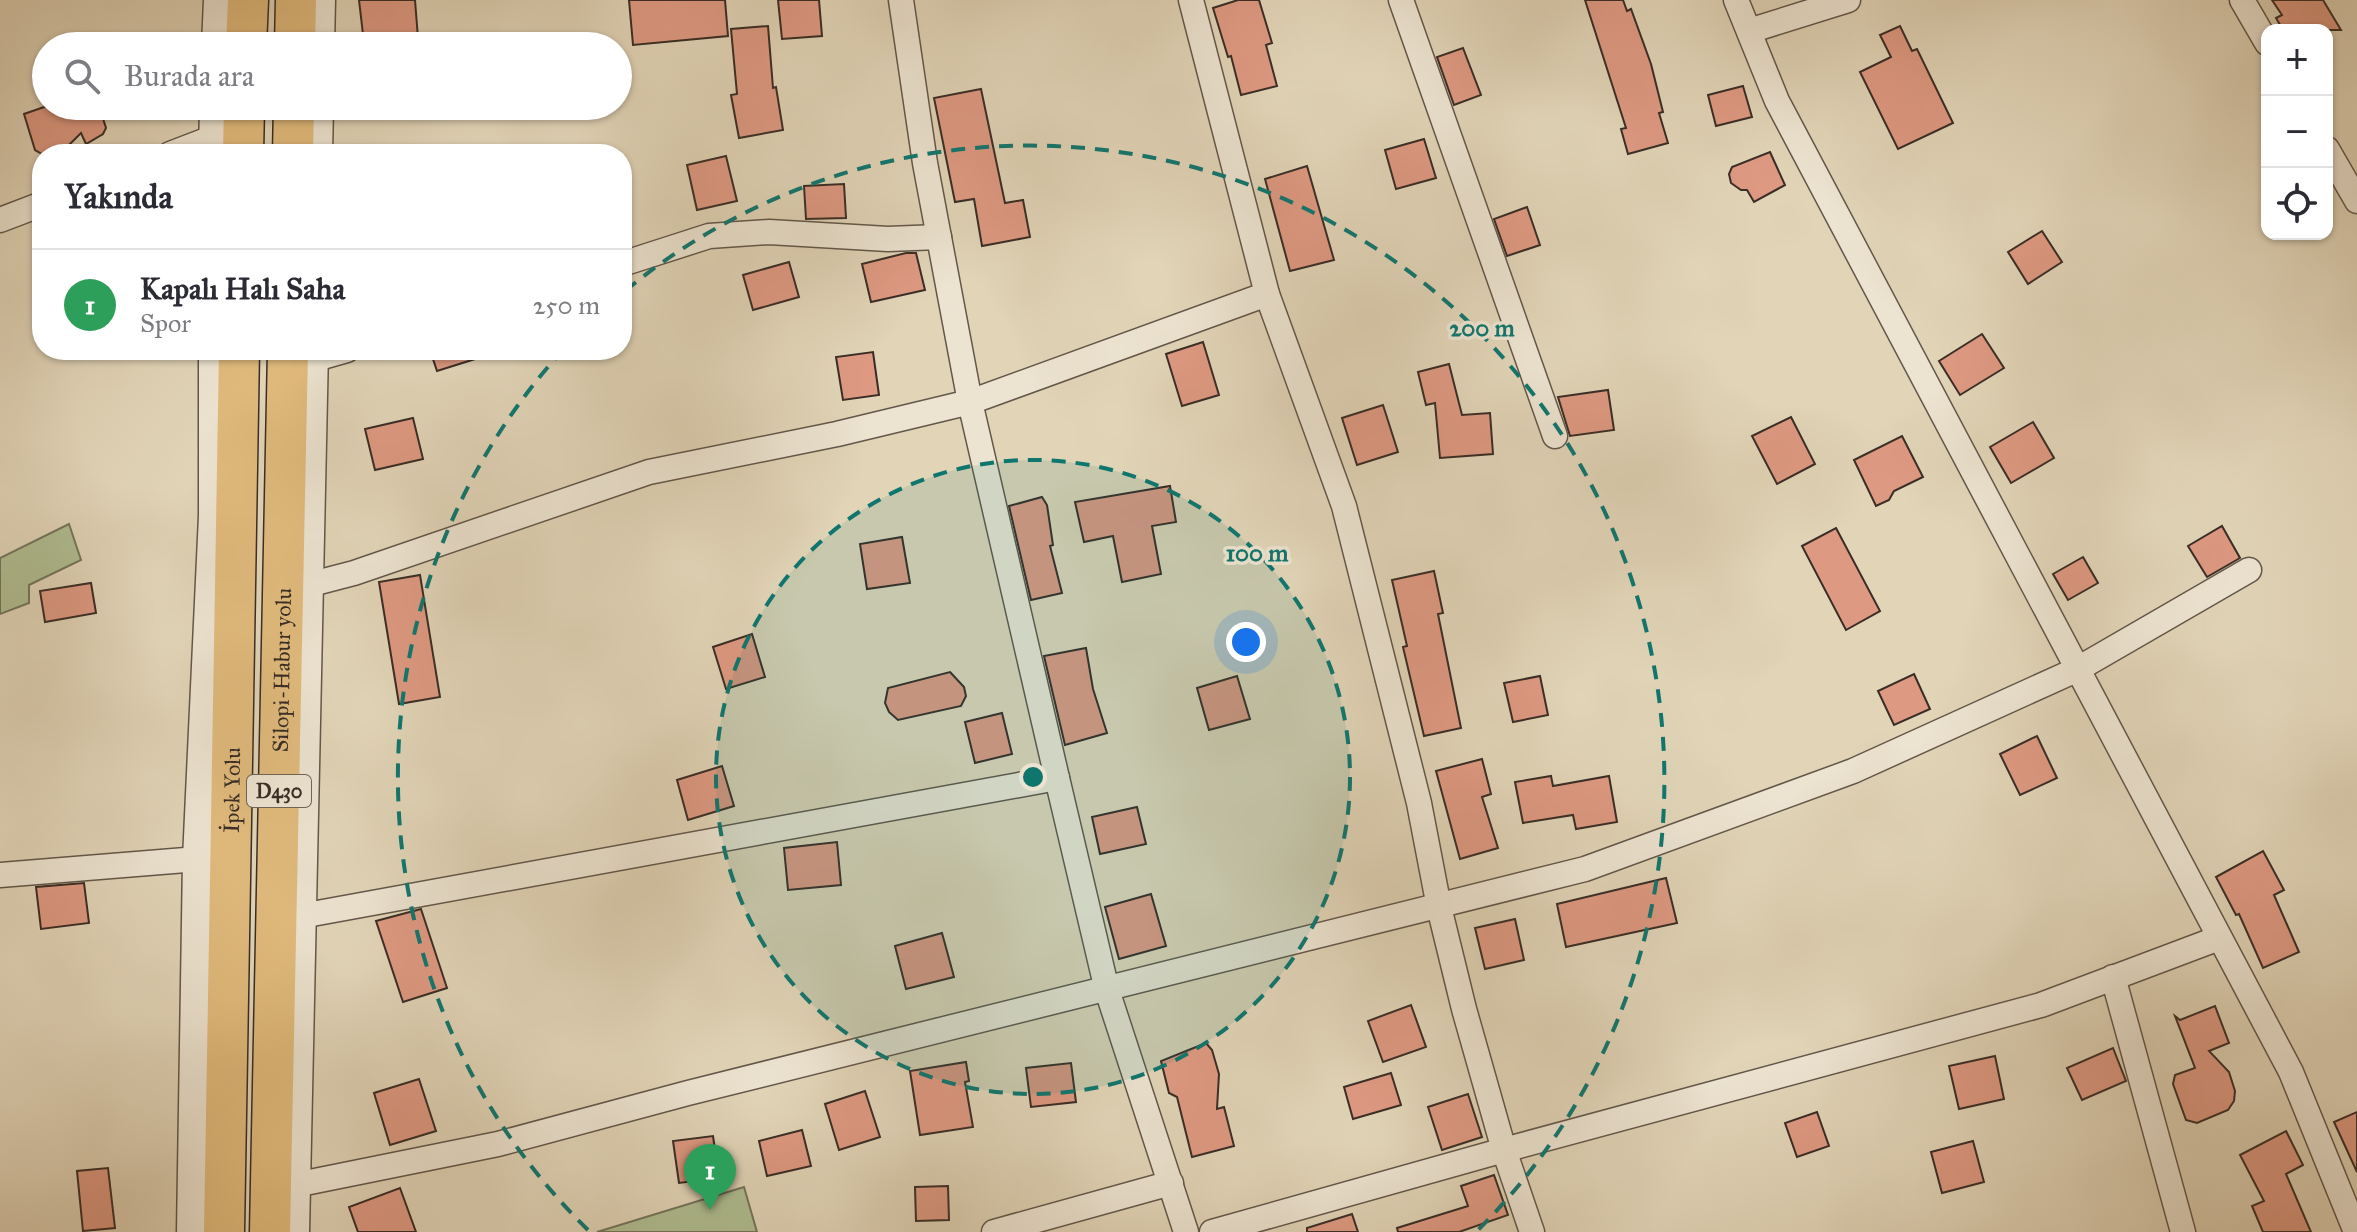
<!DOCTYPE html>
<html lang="tr">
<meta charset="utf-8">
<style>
:root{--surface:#fff;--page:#f2f2f3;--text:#2b2b33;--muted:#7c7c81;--line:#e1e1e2;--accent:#8f2418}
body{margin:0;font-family:"IM FELL Great Primer",serif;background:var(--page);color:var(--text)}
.controls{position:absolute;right:24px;top:24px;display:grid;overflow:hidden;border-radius:16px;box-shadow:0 2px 6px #0004}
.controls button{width:72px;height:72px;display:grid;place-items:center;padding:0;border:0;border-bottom:2px solid var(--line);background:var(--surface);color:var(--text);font:40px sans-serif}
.you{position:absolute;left:1246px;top:642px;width:28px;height:28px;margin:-20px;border:6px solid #fff;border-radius:50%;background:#1a73e8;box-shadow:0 0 0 12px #1a73e833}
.badge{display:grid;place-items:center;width:52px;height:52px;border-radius:50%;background:var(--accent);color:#fff;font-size:26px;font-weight:700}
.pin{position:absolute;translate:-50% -66px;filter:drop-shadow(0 2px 4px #0008)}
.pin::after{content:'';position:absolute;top:42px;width:28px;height:24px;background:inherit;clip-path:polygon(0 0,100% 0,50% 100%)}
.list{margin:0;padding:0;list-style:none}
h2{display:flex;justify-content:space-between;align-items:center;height:104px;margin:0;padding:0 32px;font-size:34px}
h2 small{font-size:26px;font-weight:400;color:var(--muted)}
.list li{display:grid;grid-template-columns:52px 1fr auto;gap:24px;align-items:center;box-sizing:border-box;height:112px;padding:0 32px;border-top:2px solid var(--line)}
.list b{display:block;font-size:30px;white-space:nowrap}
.list p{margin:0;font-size:26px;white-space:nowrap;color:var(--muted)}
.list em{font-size:26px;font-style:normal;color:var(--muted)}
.icon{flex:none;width:44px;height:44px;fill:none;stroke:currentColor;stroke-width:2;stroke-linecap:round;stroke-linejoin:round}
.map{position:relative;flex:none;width:2357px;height:1232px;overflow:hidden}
.search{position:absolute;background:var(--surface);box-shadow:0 2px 6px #0004;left:32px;top:32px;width:600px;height:88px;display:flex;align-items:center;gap:20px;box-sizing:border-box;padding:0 28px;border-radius:44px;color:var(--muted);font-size:30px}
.panel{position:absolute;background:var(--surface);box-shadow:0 2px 6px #0004;left:32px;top:144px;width:600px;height:216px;border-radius:32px}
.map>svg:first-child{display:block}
.green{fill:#afbd91;stroke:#74755c;stroke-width:2}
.building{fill:#de9982;stroke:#392d26;stroke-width:2}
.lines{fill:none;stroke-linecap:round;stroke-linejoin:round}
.minor-casing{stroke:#63574a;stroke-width:27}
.tertiary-casing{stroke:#63574a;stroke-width:33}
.trunk-casing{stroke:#392d26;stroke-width:43}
.minor{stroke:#ece3d0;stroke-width:24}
.tertiary{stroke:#ece3d0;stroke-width:30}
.trunk{stroke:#e0ba7c;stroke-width:40}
.ring{fill:none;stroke:#0f766e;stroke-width:4;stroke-dasharray:14 10}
.labels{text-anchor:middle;stroke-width:7;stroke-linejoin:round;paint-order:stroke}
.shield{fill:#ece3d0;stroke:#6f6459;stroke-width:2}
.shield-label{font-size:20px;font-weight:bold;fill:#392d26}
.street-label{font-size:22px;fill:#392d26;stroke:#ece3d0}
.centre{fill:#0f766e;stroke:#ece3d0;stroke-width:4}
.ring-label{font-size:24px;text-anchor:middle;font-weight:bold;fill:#0f766e;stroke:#ece3d0;stroke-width:7;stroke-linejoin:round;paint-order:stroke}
</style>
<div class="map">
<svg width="2357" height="1232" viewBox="0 0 2357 1232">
<rect width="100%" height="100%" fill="#e1d4b7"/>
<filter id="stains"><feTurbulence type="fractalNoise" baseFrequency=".0025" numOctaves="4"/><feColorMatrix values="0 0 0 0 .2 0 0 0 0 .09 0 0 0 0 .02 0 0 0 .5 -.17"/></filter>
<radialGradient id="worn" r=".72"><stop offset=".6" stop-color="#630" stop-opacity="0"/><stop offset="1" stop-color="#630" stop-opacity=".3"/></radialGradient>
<g class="green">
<polygon points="69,524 81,560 29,585 29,603 0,614 0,558"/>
<polygon points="744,1187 757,1232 597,1232"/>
</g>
<g class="building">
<polygon points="359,0 415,0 418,38 364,43"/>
<polygon points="629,0 725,0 728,36 633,45"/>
<polygon points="778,0 819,0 822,36 782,39"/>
<polygon points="1238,0 1259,0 1272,43 1266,45 1277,86 1241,95 1231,56 1228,57 1213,8"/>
<polygon points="1585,0 1623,0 1627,11 1631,9 1651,64 1663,112 1659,113 1668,143 1628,154 1621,129 1626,128"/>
<polygon points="2272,0 2323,0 2341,30 2283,30 2276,18 2282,15"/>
<polygon points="768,26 773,88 776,87 783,130 739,138 731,95 737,94 731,29"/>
<polygon points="1900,26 1912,51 1917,49 1953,123 1898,149 1860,72 1891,57 1880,35"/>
<polygon points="1463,48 1481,95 1454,105 1437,57"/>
<polygon points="1743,86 1752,117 1716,126 1708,95"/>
<polygon points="981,89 1005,203 1023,200 1030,237 982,246 974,199 955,202 934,98"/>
<polygon points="47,106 99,106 106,128 103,134 86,144 81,133 60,154 42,154 35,150 24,114"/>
<polygon points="1424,139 1436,178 1396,189 1385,150"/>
<polygon points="1770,152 1785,185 1754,202 1747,190 1741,190 1731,183 1729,174 1732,167"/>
<polygon points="726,156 737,201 697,210 687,165"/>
<polygon points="1307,166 1334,260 1290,271 1265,179"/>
<polygon points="844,184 846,218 806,219 804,186"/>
<polygon points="1527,207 1540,245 1507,256 1494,219"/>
<polygon points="2042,231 2062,262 2028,284 2008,252"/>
<polygon points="906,253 916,253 925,290 871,302 862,264"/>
<polygon points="789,262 799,297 753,310 743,275"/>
<polygon points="1982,334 2004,368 1960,395 1939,361"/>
<polygon points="1203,342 1219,395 1182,406 1166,354"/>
<polygon points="430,350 490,350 491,354 437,371"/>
<polygon points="873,352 879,395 843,400 836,357"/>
<polygon points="1449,364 1462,415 1490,413 1493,454 1440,458 1435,403 1426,405 1418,372"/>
<polygon points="1608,390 1614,430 1570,436 1558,397"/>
<polygon points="1383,405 1398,452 1357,465 1342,418"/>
<polygon points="1791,417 1815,464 1777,484 1752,436"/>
<polygon points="413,418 423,459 375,470 365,429"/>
<polygon points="2033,422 2054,458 2011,483 1990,447"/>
<polygon points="1902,436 1923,477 1894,491 1889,500 1876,506 1854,460"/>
<polygon points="1170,486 1176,522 1152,526 1161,574 1122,582 1113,536 1084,542 1075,502"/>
<polygon points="1042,497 1047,505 1053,545 1050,546 1062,593 1031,600 1009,506"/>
<polygon points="2222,526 2240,558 2207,577 2188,546"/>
<polygon points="1836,528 1880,611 1846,630 1802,546"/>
<polygon points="902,537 910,583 867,589 860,544"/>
<polygon points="2083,557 2098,583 2068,600 2053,574"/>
<polygon points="1434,571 1443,613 1438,614 1461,728 1424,736 1403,647 1407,646 1392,580"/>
<polygon points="420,575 440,697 399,704 379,582"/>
<polygon points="91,583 96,613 45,622 40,591"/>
<polygon points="752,634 765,677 726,689 713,647"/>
<polygon points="1086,648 1093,689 1107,733 1065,745 1044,656"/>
<polygon points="950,672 964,687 966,696 961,706 898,720 889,712 885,703 888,688"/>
<polygon points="1914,674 1930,709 1894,725 1878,691"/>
<polygon points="1237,676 1250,719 1209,730 1197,688"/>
<polygon points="1540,676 1548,715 1513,722 1504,683"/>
<polygon points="1002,713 1012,754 975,763 965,722"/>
<polygon points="2037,736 2057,778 2020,795 2000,754"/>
<polygon points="1482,759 1491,794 1482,797 1498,848 1460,859 1436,771"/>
<polygon points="722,766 734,806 688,820 677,780"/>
<polygon points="1551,776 1553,786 1609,776 1617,822 1576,829 1573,815 1523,823 1515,782"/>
<polygon points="1137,807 1146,844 1100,854 1092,817"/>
<polygon points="837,842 841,885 788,890 784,848"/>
<polygon points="2263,851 2284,890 2274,895 2299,952 2263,968 2239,914 2236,915 2216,877"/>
<polygon points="1666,878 1677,923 1566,947 1557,904"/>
<polygon points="84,883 89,923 41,929 36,887"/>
<polygon points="1151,894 1166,946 1119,959 1105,907"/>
<polygon points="421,909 447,988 403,1002 376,921"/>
<polygon points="1515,919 1524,960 1485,969 1475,928"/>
<polygon points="942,933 954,977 906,989 895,946"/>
<polygon points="1411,1005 1426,1047 1383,1062 1368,1021"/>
<polygon points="2215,1006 2229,1043 2209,1051 2229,1072 2235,1091 2234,1101 2228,1110 2197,1123 2186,1120 2173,1084 2175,1075 2195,1068 2175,1016 2180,1020"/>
<polygon points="1206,1043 1212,1050 1219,1074 1217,1109 1224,1107 1234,1146 1192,1157 1177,1097 1169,1093 1161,1061"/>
<polygon points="2113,1048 2126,1081 2082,1100 2067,1068"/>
<polygon points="1995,1056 2004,1099 1959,1109 1949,1066"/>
<polygon points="966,1062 969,1081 965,1082 973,1127 920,1135 910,1071"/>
<polygon points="1071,1063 1076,1102 1031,1107 1026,1068"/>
<polygon points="1391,1073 1401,1105 1353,1119 1344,1087"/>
<polygon points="419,1079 436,1131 390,1145 374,1093"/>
<polygon points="865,1091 880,1137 839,1150 825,1104"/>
<polygon points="1468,1094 1482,1137 1442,1150 1428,1107"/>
<polygon points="1817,1112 1829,1146 1797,1157 1785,1123"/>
<polygon points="2357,1112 2357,1172 2334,1122"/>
<polygon points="802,1130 811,1166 767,1176 759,1141"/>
<polygon points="2286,1131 2303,1165 2286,1174 2311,1232 2263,1232 2252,1206 2264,1201 2240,1155"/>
<polygon points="713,1136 719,1178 679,1183 673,1141"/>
<polygon points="1973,1141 1984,1182 1942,1193 1931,1152"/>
<polygon points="108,1168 115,1228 83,1231 77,1171"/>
<polygon points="1494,1175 1508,1215 1459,1232 1398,1232 1397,1228 1468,1206 1461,1186"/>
<polygon points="948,1186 949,1220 916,1221 915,1187"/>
<polygon points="400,1188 416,1232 358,1232 349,1207"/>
<polygon points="1352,1214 1358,1232 1307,1232 1307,1228"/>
</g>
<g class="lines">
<g class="minor-casing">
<g id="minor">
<polyline points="901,0 925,163 970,402 1057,778 1107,990 1186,1232"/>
<polyline points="1191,0 1267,294 1344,506 1419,803 1439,907 1464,1009 1504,1150 1532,1232"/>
<polyline points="1401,0 1555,436"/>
<polyline points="1736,0 1777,101 2291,1072 2356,1232"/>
<polyline points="2242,0 2267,43"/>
<polyline points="1749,31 1848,0"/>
<polyline points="2327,149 2357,201"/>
<polyline points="170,154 230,131"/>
<polyline points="0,220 42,204"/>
<polyline points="622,264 709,236 769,232 888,239 939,237"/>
<polyline points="312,360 347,350"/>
<polyline points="308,585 354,573 649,472 837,434 970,402 1267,294"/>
<polyline points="0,875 198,859"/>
<polyline points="301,916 1057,778"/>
<polyline points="2113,977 2183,1232"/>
<polyline points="295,1185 498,1144 688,1093 1585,869 1853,771 2076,670 2249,570"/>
<polyline points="994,1232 1171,1183"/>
<polyline points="1212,1232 1504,1150 2041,1005 2219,938"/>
</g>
</g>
<g class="tertiary-casing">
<g id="tertiary">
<polyline points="217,46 219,0"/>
<polyline points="319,46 320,0"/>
<polyline points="214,154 215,106"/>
<polyline points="317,154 318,106"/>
<polyline points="192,1232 198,859 214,516 214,350"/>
<polyline points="294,1232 313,350"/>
</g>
</g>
<g class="trunk-casing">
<g id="trunk">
<polyline points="246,46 248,0"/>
<polyline points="295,46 296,0"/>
<polyline points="243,154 244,106"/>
<polyline points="293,154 294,106"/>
<path id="s1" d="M224,1232L239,350"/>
<path id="s2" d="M270,1232L288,350"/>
</g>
</g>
<use href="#minor" class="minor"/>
<use href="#tertiary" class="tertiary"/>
<use href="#trunk" class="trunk"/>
</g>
<circle cx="1033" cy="777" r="317" fill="#0f766e" fill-opacity=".12"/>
<g class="ring">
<circle cx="1033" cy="777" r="317"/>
<path d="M588 1230A635 635 0 0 1 561 352M625 291A635 635 0 0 1 1478 1230"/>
</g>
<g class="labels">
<rect class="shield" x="247" y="775" width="64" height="32" rx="6"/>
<g class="shield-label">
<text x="279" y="798">D430</text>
</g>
<g class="street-label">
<text dy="8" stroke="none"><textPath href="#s2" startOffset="562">Silopi-Habur yolu</textPath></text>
<text dy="8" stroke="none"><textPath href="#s1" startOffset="442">İpek Yolu</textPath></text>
</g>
</g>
<circle cx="1033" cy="777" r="12" class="centre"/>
<g class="ring-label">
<text x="1482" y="336">200 m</text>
<text x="1257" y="561">100 m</text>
</g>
<rect width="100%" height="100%" filter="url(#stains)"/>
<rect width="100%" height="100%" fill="url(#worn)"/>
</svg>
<div class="controls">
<button>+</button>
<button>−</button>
<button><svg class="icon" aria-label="locate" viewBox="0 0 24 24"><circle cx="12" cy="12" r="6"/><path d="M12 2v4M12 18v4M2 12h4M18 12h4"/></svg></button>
</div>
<div class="you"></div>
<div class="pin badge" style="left:710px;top:1210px;background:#2e9e5b">1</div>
<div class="search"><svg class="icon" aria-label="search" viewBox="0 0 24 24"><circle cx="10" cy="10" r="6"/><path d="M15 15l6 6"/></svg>Burada ara</div>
<section class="panel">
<h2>Yakında<small></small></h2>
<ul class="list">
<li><span class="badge" style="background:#2e9e5b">1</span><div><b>Kapalı Halı Saha</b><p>Spor</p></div><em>250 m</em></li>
</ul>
</section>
</div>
